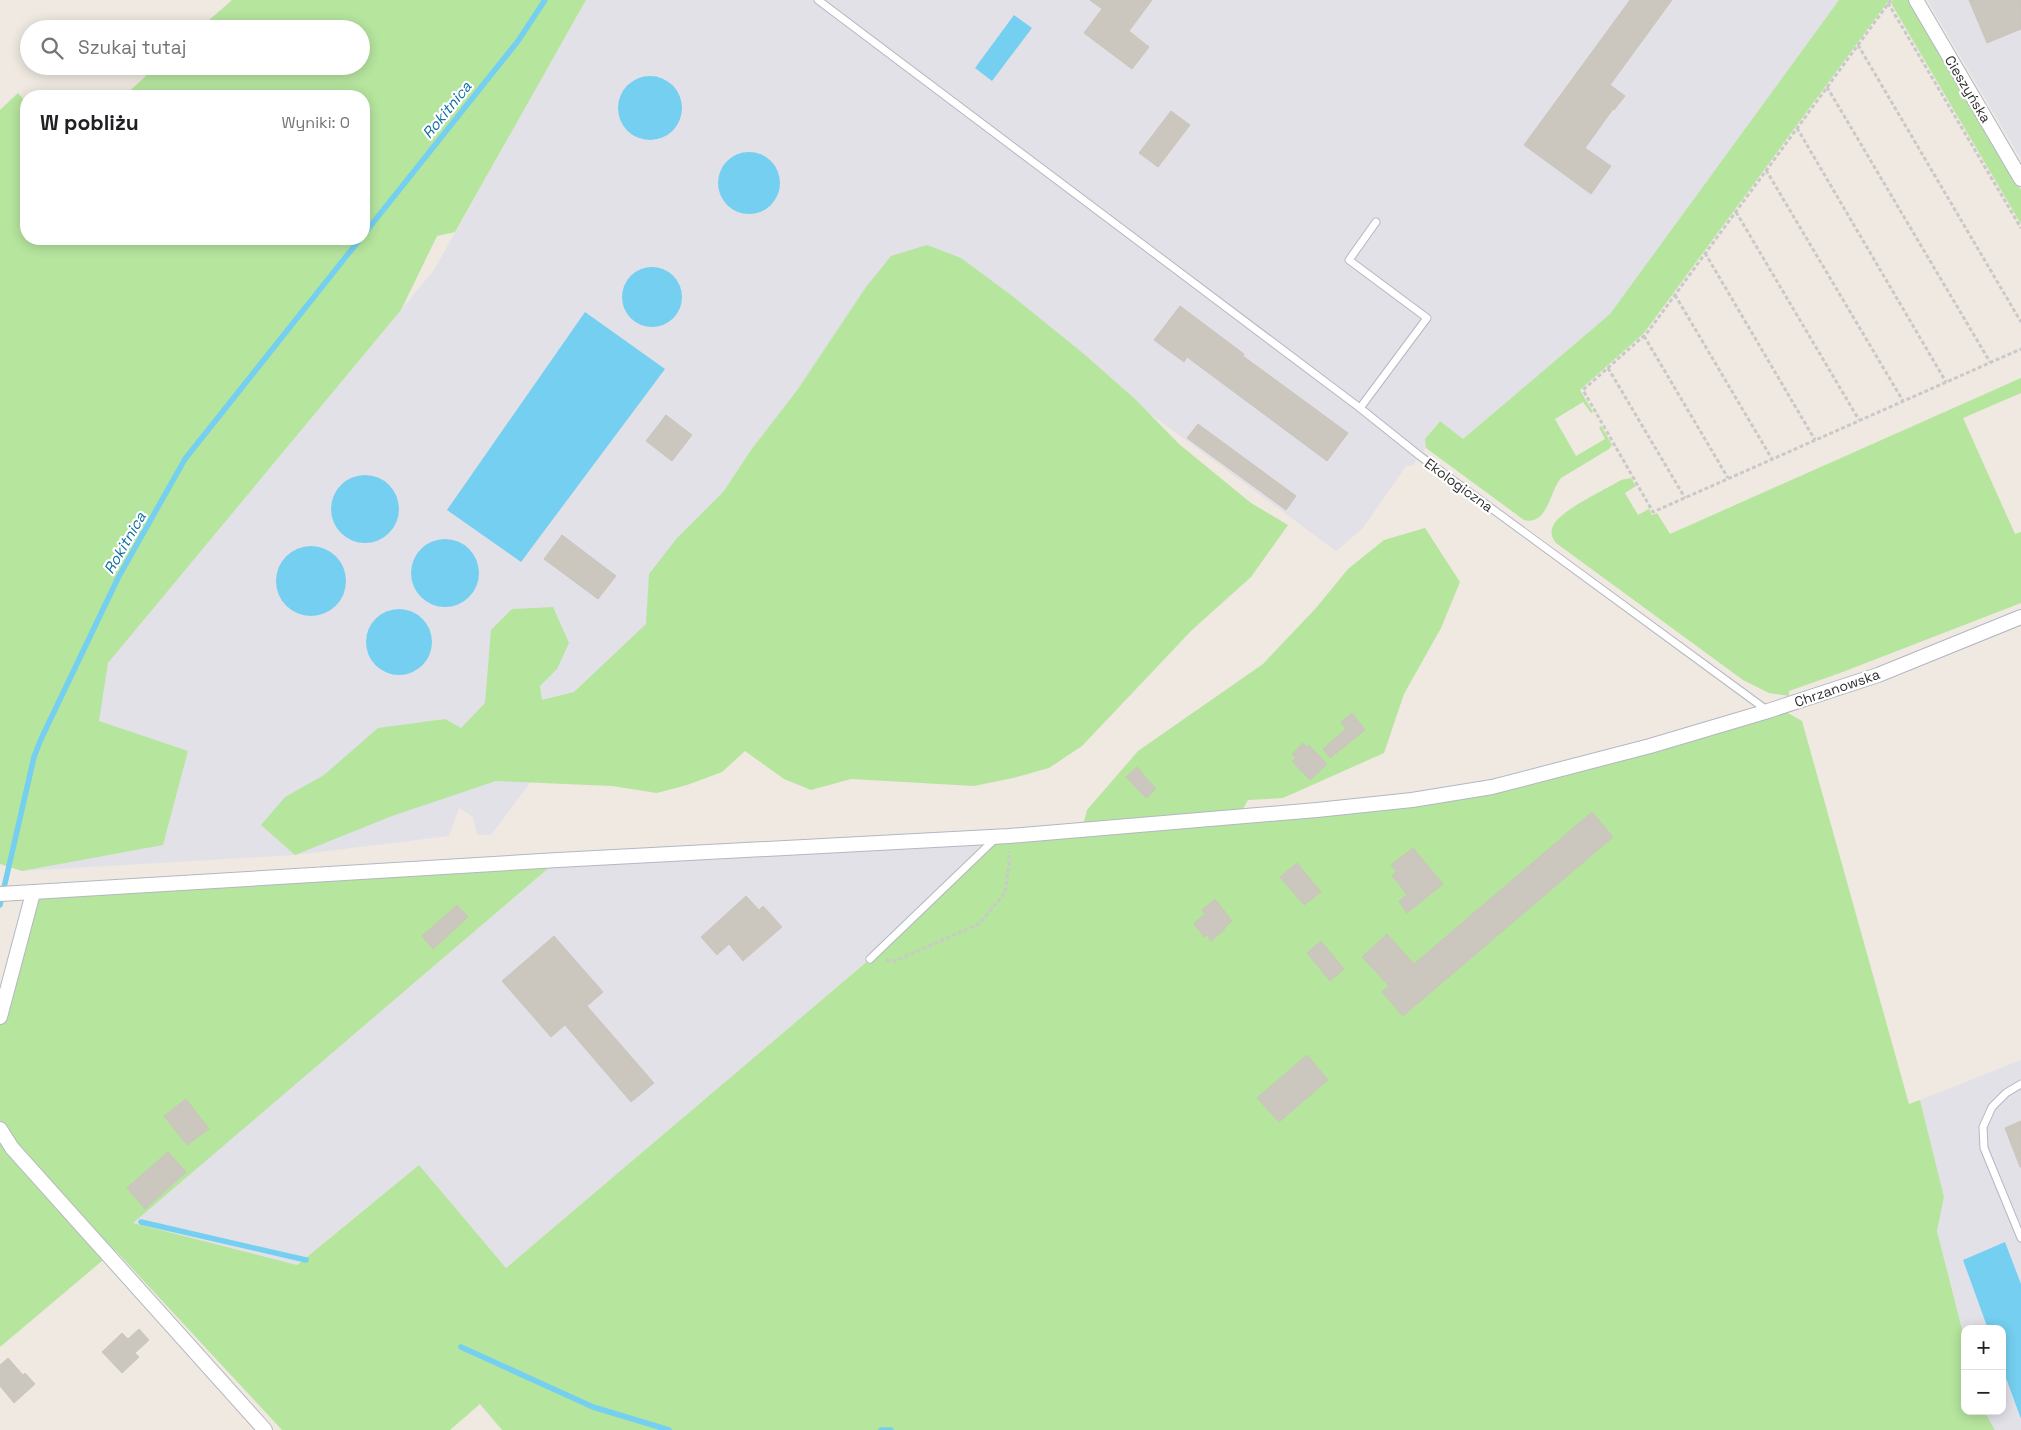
<!DOCTYPE html>
<html lang="pl">
<meta charset="utf-8">
<style>
:root{--surface:#fff;--page:#f6f6f6;--text:#202124;--muted:#757577;--line:#e0e0e0}
body{margin:0;font-family:"Space Grotesk",sans-serif;background:var(--page);color:var(--text)}
.controls{position:absolute;right:15px;bottom:15px;display:grid;overflow:hidden;border-radius:10px;box-shadow:0 2px 12px #0003}
.controls button{width:45px;height:45px;display:grid;place-items:center;padding:0;border:0;border-bottom:1px solid var(--line);background:var(--surface);color:var(--text);font:25px sans-serif}
.list{margin:0;padding:0;list-style:none}
h2{display:flex;justify-content:space-between;align-items:center;height:65px;margin:0;padding:0 20px;font-size:21px}
h2 small{font-size:16px;font-weight:400;color:var(--muted)}
.icon{flex:none;width:28px;height:28px;fill:none;stroke:currentColor;stroke-width:2;stroke-linecap:round;stroke-linejoin:round}
.map{position:relative;flex:none;width:2021px;height:1430px;overflow:hidden}
.search{position:absolute;background:var(--surface);box-shadow:0 2px 12px #0003;left:20px;top:20px;width:350px;height:55px;display:flex;align-items:center;gap:12px;box-sizing:border-box;padding:0 18px;border-radius:28px;color:var(--muted);font-size:19px}
.panel{position:absolute;background:var(--surface);box-shadow:0 2px 12px #0003;left:20px;top:90px;width:350px;height:155px;border-radius:20px}
.map>svg:first-child{display:block}
.industrial{fill:#e3e1e8}
.green{fill:#b6e59e}
.water{fill:#75cff0}
.lines{fill:none;stroke-linecap:round;stroke-linejoin:round}
.stream{stroke:#75cff0;stroke-width:5.5}
.building{fill:#cbc7bf;stroke:#cbc5ba}
.service-casing{stroke:#b4b7c1;stroke-width:9}
.minor-casing{stroke:#b4b7c1;stroke-width:16}
.path{stroke:#c9c9c9;stroke-width:3;stroke-dasharray:4 2.5;stroke-linecap:butt}
.service{stroke:#fff;stroke-width:7}
.minor{stroke:#fff;stroke-width:14}
.labels{text-anchor:middle;stroke-width:4.5;stroke-linejoin:round;paint-order:stroke}
.street-label{font-size:14px;fill:#2e2e2e;stroke:#fff}
.water-label{font-size:15px;font-style:italic;fill:#0d6fa3;stroke:#fff}
</style>
<div class="map">
<svg width="2021" height="1430" viewBox="0 0 2021 1430">
<rect width="100%" height="100%" fill="#efe9e1"/>
<g class="industrial">
<polygon points="586,0 1839,0 1610,314 1463,439 1439,421 1425,439 1426,448 1412,466 1406,466 1363,528 1336,551 928,250 491,835 477,835 473,817 459,808 449,836 295,855 22,871 58,723 434,270"/>
<polygon points="1928,0 2021,0 2021,159 1933,10"/>
<polygon points="998,836 870,959 506,1268 419,1165 296,1265 132,1223 558,860"/>
<polygon points="2021,1060 2021,1430 1995,1430 1984,1411 2002,1411 2002,1329 1965,1329 1965,1341 1937,1231 1944,1197 1920,1100"/>
</g>
<g class="green">
<polygon points="232,0 586,0 455,232 437,236 401,310 108,663 99,721 188,751 163,845 22,871 0,864 0,110 18,93 26,102 26,239 364,239 364,96 124,96 157,66 361,66 361,29 199,29"/>
<path d="M1839,0H1889L1644,333L1580,390L1593,412L1591,413L1583,402L1555,419L1576,456L1605,439L1599,427L1601,426L1612,445L1609,449L1561,478C1550,490 1548,526 1524,520L1426,448L1425,439L1440,421L1463,439L1610,314Z"/>
<polygon points="1893,0 1909,0 2021,190 2021,224 1891,3"/>
<polygon points="927,245 961,258 1011,295 1084,354 1135,399 1179,444 1251,503 1288,525 1251,577 1192,630 1082,746 1049,768 1013,778 974,786 851,779 811,790 784,779 745,751 722,772 687,785 657,793 612,786 496,781 392,816 295,855 261,825 285,797 324,775 378,728 445,719 461,728 485,703 491,630 512,609 553,607 569,643 557,669 540,686 542,700 574,692 646,624 649,574 677,538 724,491 751,450 798,389 866,287 891,256"/>
<path d="M2021,378V393L1963,418L2015,534L2021,532V603L1840,673L1789,691V696L1769,693L1743,680L1556,543C1551,537 1550,531 1554,524C1563,509 1605,490 1621,480L1631,478L1636,486L1625,493L1638,515L1649,509L1652,515L1657,513L1670,534Z"/>
<polygon points="1425,528 1460,582 1441,628 1404,694 1384,753 1283,798 1248,800 1239,816 1412,800 1779,708 1802,721 1909,1104 1920,1100 1944,1197 1937,1231 1965,1341 1965,1411 1984,1411 1995,1430 502,1430 480,1404 450,1430 282,1430 115,1250 0,1347 0,1017 33,893 558,860 133,1223 297,1265 419,1165 506,1268 870,959 998,836 1082,829 1087,810 1138,751 1263,664 1316,608 1348,569 1384,540"/>
</g>
<g class="water">
<polygon points="1014,15 1032,28 992,81 975,68"/>
<circle cx="650" cy="108" r="32"/>
<circle cx="749" cy="183" r="31"/>
<circle cx="652" cy="297" r="30"/>
<polygon points="585,312 665,369 521,562 447,510"/>
<circle cx="365" cy="509" r="34"/>
<circle cx="445" cy="573" r="34"/>
<circle cx="311" cy="581" r="35"/>
<circle cx="399" cy="642" r="33"/>
<polygon points="2005,1242 2021,1284 2021,1419 2002,1367 2002,1329 1988,1329 1963,1260"/>
</g>
<g class="lines">
<g class="stream">
<polyline points="364,234 518,41 545,0"/>
<polyline points="0,905 34,757 41,739 118,578 185,459 360,239"/>
<polyline points="141,1222 306,1260"/>
<polyline points="461,1347 593,1407 669,1430"/>
<polyline points="881,1430 891,1430"/>
</g>
</g>
<g class="building">
<polygon points="1090,0 1152,0 1129,31 1149,47 1132,69 1084,33 1102,9"/>
<polygon points="1630,0 1672,0 1610,85 1625,96 1614,110 1613,109 1585,148 1611,166 1591,194 1524,145"/>
<polygon points="1969,0 2021,0 2021,29 1987,43"/>
<polygon points="1171,111 1190,125 1158,167 1139,153"/>
<polygon points="1180,306 1244,354 1243,356 1348,433 1327,461 1187,357 1184,362 1154,340"/>
<polygon points="666,415 692,435 672,461 646,441"/>
<polygon points="1198,424 1296,496 1286,510 1187,438"/>
<polygon points="562,535 616,576 598,599 544,559"/>
<polygon points="1352,713 1365,730 1330,758 1323,749 1346,729 1341,722"/>
<polygon points="1303,743 1307,747 1309,745 1327,764 1310,780 1292,761 1296,757 1292,754"/>
<polygon points="1137,767 1156,789 1146,798 1126,777"/>
<polygon points="1592,812 1613,837 1403,1016 1382,992 1389,986 1362,957 1387,934 1414,964"/>
<polygon points="1413,848 1443,884 1407,913 1399,901 1407,895 1392,875 1397,872 1391,865"/>
<polygon points="1297,863 1321,892 1304,905 1280,877"/>
<polygon points="746,896 759,910 763,906 782,927 743,961 729,944 717,955 701,937"/>
<polygon points="1215,899 1232,921 1224,928 1225,929 1211,941 1207,935 1204,937 1194,923 1205,914 1202,910"/>
<polygon points="457,905 468,917 433,949 422,936"/>
<polygon points="554,936 603,992 587,1006 654,1083 631,1102 565,1025 551,1037 502,981"/>
<polygon points="1321,941 1344,969 1330,981 1307,953"/>
<polygon points="1307,1055 1328,1080 1279,1122 1257,1098"/>
<polygon points="186,1099 209,1129 187,1145 164,1116"/>
<polygon points="2021,1121 2021,1167 2020,1167 2005,1128"/>
<polygon points="168,1152 186,1172 145,1209 127,1188"/>
<polygon points="139,1329 149,1340 135,1353 139,1357 122,1373 102,1352 122,1333 128,1339"/>
<polygon points="8,1358 23,1375 25,1373 35,1384 14,1403 0,1386 0,1365"/>
</g>
<g class="lines">
<g class="service-casing">
<g id="service">
<polyline points="818,0 1360,408"/>
<polyline points="1376,222 1349,260 1427,318 1360,408 1420,456 1768,711"/>
<polyline points="870,959 996,838"/>
<polyline points="2021,1084 2006,1093 1992,1107 1983,1127 1984,1148 2021,1238"/>
</g>
</g>
<g class="minor-casing">
<g id="minor">
<polyline points="1916,0 2021,179"/>
<polyline points="0,894 558,860 1009,836 1317,810 1412,800 1492,787 1650,746 1768,711 1878,675 2021,617"/>
<polyline points="0,1017 33,893"/>
<polyline points="0,1129 12,1148 265,1430"/>
</g>
</g>
<g class="path">
<polyline points="1891,0 1647,333 1583,390 1653,512 2021,349"/>
<polyline points="1888,3 2021,228"/>
<polyline points="1858,45 2021,322"/>
<polyline points="1827,87 1990,362"/>
<polyline points="1797,128 1946,382"/>
<polyline points="1766,170 1903,401"/>
<polyline points="1736,212 1859,420"/>
<polyline points="1705,253 1815,440"/>
<polyline points="1675,295 1772,459"/>
<polyline points="1644,336 1728,478"/>
<polyline points="1608,368 1685,498"/>
<polyline points="886,960 895,961 979,924 1005,893 1009,864 1009,851"/>
</g>
<use href="#service" class="service"/>
<use href="#minor" class="minor"/>
</g>
<g class="labels">
<g class="street-label">
<text transform="translate(1968 89) rotate(59)" y="5">Cieszyńska</text>
<text transform="translate(1459 485) rotate(36)" y="5">Ekologiczna</text>
<text transform="translate(1837 688) rotate(-19)" y="5">Chrzanowska</text>
</g>
<g class="water-label">
<text transform="translate(447 110) rotate(-51)" y="5">Rokitnica</text>
<text transform="translate(125 543) rotate(-60)" y="5">Rokitnica</text>
</g>
</g>
</svg>
<div class="controls">
<button>+</button>
<button>−</button>
</div>
<div class="search"><svg class="icon" aria-label="search" viewBox="0 0 24 24"><circle cx="10" cy="10" r="6"/><path d="M15 15l6 6"/></svg>Szukaj tutaj</div>
<section class="panel">
<h2>W pobliżu<small>Wyniki: 0</small></h2>
<ul class="list">
</ul>
</section>
</div>
